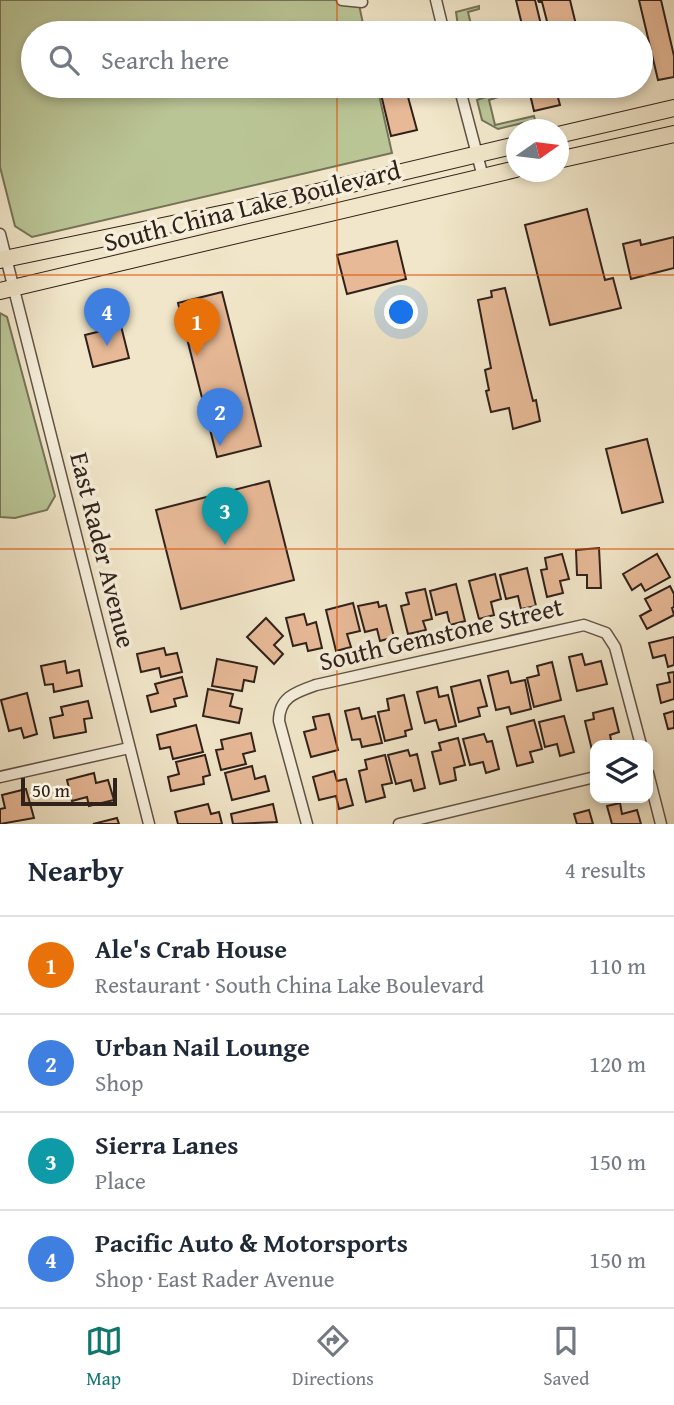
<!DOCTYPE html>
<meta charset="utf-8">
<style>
:root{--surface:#fff;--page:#f2f2f3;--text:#1f2937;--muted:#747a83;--line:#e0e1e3;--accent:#0f766e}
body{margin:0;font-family:"Gentium Book Plus",serif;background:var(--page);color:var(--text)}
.controls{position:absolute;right:21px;bottom:21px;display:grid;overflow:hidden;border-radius:14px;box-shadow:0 4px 10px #0003}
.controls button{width:63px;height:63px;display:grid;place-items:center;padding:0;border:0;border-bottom:2px solid var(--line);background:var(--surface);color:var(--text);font:35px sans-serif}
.compass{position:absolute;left:506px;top:119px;width:63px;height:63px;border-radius:50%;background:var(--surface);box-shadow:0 4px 10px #0003;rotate:76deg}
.scale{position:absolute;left:21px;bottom:18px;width:96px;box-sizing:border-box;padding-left:7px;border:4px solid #31211b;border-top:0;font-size:19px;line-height:24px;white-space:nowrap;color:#31211b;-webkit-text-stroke:5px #f6efdc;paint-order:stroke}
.you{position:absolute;left:402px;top:313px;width:24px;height:24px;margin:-18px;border:5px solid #fff;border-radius:50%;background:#1a73e8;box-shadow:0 0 0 10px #1a73e833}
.badge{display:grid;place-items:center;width:46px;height:46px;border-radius:50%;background:var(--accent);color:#fff;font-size:23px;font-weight:700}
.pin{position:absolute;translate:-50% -58px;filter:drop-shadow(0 2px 4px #0008)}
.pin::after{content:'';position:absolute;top:37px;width:24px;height:21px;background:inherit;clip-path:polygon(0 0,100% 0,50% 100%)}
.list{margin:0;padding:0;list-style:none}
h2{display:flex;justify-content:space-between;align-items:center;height:91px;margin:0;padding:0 28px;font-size:30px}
h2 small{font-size:23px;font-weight:400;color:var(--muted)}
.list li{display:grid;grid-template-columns:46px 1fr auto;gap:21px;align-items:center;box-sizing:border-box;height:98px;padding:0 28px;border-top:2px solid var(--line)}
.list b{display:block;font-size:26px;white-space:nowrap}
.list p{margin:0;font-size:23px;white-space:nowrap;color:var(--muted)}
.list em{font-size:23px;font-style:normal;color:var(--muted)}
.icon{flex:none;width:38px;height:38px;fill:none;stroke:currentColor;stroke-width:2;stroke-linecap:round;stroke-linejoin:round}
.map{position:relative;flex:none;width:674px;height:824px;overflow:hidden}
.search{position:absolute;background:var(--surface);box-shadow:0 4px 10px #0003;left:21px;right:21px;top:21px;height:77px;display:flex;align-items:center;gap:18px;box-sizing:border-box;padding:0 24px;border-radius:38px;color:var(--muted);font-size:26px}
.sheet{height:483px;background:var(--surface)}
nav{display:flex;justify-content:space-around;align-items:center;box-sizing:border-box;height:98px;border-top:2px solid var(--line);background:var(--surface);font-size:19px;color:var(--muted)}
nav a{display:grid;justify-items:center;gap:4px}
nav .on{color:var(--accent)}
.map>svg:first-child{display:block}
.green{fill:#bac596;stroke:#767358;stroke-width:2}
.building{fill:#e7b997;stroke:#31211b;stroke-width:2}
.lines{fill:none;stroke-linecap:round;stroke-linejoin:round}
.street-casing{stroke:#615246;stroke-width:13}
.primary-casing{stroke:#31211b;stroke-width:18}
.street{stroke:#f6efdc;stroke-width:10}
.primary{stroke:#f1e6c9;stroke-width:16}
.grid{fill:none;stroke:#df560d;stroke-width:2;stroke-opacity:0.55}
.labels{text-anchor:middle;stroke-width:7;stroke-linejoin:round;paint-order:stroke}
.street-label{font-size:26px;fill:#31211b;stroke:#f6efdc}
</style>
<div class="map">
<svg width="674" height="824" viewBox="0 0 674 824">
<rect width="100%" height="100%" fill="#f1e6c9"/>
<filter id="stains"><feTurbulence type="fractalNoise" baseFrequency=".00286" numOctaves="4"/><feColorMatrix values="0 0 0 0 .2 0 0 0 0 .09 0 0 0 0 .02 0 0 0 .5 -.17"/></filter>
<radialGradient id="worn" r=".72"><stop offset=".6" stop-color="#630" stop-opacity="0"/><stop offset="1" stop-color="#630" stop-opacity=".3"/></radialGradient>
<g class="green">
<polygon points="0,0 358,0 365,33 33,33 33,86 377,86 392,153 32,237 15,226 0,167"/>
<polygon points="479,6 479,9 468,12 473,33 459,33 456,12"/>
<polygon points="497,93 498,97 489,100 495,125 534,116 535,120 498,129 482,120 477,100"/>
<polygon points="0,313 7,317 55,496 47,510 15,518 0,517"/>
</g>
<g class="building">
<polygon points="516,0 535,0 543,33 524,33"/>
<polygon points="538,0 570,0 578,33 550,33 542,2 539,2"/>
<polygon points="639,0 661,0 674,56 674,77 658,80"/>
<polygon points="379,86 405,86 417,130 391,136"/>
<polygon points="528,86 555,86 560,105 534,111"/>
<polygon points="587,209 605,280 613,278 621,308 550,325 525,225"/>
<polygon points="674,237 674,268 631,279 623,244 640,240 641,245"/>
<polygon points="397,241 406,279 347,294 337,255"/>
<polygon points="505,288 533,401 536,400 540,421 513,429 509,408 491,412 486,391 489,390 485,370 491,368 478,300 492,297 491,291"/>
<polygon points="222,292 261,446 217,457 178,303"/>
<polygon points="121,326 129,358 93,367 85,335"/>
<polygon points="647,439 663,502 622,513 606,449"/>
<polygon points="269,481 294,580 181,609 156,510"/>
<polygon points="599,548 601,588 587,588 587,575 577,575 576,550"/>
<polygon points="562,554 569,579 560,581 563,593 547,597 541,570 547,569 545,558"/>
<polygon points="657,554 670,577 645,591 641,584 632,590 623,574"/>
<polygon points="527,568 536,606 521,609 518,596 506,599 500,575"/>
<polygon points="495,574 501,599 491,602 494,615 479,619 469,581"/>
<polygon points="456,584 465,621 450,625 447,612 436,615 430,591"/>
<polygon points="670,586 674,594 674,607 672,608 674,615 647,629 640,616 651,610 645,599"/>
<polygon points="425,589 432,619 423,621 426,630 408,634 401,606 409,604 406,593"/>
<polygon points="378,602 379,607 386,605 394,637 380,641 377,629 365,632 358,606"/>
<polygon points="353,603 360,631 347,634 351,647 336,651 326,610"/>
<polygon points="304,614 307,625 316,622 322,648 308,651 306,643 293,646 286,618"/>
<polygon points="266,618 283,636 274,645 283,654 274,664 247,637"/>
<polygon points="674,637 674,665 668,667 665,655 653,658 649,643"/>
<polygon points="164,648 166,655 177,653 182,672 161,677 159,668 141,672 137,654"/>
<polygon points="582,654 585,665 601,661 607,684 577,691 569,657"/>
<polygon points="217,659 257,667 254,682 244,680 242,691 212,686"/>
<polygon points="65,661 67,673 79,670 82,686 54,692 53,684 45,685 41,666"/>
<polygon points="552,662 561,700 534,707 527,678 539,675 537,666"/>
<polygon points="508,671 511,683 525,680 531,709 511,714 509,707 496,710 488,676"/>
<polygon points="674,672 674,699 661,703 657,685 670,682 668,673"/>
<polygon points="182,677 187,696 174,699 176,706 151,712 147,696 158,693 155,684"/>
<polygon points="480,680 487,706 478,708 480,716 459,722 451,687"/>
<polygon points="437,687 439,697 448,695 456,726 439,730 436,720 425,723 417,692"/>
<polygon points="208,689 233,694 230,706 242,709 239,723 203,716"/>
<polygon points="27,693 37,734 24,738 21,728 9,731 1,700"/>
<polygon points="404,695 412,729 405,731 406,736 385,741 378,712 389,710 387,699"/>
<polygon points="88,701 92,718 84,719 86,732 54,738 50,718 63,715 61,707"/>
<polygon points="359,708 362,719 375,716 382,743 362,747 360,739 352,740 345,711"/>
<polygon points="613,708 619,732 610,735 612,745 595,745 595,749 592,750 585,721 594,719 593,713"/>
<polygon points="674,711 674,728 668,729 664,714"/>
<polygon points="329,714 338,750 311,757 304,732 316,729 313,717"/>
<polygon points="564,716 574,752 560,756 557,744 545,747 539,722"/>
<polygon points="534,720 542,749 530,752 533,762 517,766 507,727"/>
<polygon points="196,725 203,752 173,759 170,747 160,749 157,735"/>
<polygon points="251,733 255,751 243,754 246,764 221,770 216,750 223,749 221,740"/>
<polygon points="484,734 487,742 492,741 499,769 486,773 483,762 470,765 463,739"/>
<polygon points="458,738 465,765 454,768 456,780 440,784 432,752 441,750 439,743"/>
<polygon points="408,750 410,756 417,754 425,788 414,791 411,780 396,784 388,755"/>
<polygon points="205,755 210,775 203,777 204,784 171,791 168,777 179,774 176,762"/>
<polygon points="385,755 392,783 382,785 385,797 366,802 359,771 367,769 365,760"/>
<polygon points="252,766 255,779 265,776 269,791 232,800 225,773"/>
<polygon points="334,771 337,781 346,779 353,805 339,809 336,796 319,800 313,777"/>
<polygon points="94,773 96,783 108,780 114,800 89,806 87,797 72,801 67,780"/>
<polygon points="26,789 34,818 0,824 0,809 5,808 2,795"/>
<polygon points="620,803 622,814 637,810 641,824 612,824 607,806"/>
<polygon points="208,804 211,814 219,812 222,824 178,824 175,812"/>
<polygon points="273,804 277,822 233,824 231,814"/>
<polygon points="589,810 593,824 577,824 574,814"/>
<polygon points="117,818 119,824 93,824"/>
</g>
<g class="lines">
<g class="street-casing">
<g id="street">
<polyline points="342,0 362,2"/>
<polyline points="436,0 444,33"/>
<polyline points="459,86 483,177"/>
<polyline points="0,234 149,824"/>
<polyline points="648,773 661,824"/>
<polyline points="0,777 129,748"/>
<path d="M307,824L279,721C279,697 296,692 316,685L584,625L606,633L615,647L641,745"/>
<polyline points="399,824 595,777"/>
</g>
</g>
<g class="primary-casing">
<g id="primary">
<polyline points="558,135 674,108"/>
<polyline points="558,160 674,134"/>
<polyline points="0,260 254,207 516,145"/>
<polyline points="0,291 516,169"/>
</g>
</g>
<use href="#street" class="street"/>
<use href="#primary" class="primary"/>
</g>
<path class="grid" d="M337,0V33M337,86V824M0,275H674M0,549H674"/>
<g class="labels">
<g class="street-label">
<text transform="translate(252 206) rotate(-14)" y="9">South China Lake Boulevard</text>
<text transform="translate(103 550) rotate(76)" y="9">East Rader Avenue</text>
<text transform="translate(441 634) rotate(-13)" y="9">South Gemstone Street</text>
</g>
</g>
<rect width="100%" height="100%" filter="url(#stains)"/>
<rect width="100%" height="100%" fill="url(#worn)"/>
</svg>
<div class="controls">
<button><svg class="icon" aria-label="layers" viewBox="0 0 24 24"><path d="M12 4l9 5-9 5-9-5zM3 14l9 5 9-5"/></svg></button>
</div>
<svg class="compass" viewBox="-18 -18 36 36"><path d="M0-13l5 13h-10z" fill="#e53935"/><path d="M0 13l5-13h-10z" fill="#747a83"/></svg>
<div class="scale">50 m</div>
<div class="you"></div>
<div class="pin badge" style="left:197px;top:356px;background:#e8710a">1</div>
<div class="pin badge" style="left:220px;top:446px;background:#3f7fe0">2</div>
<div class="pin badge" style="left:225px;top:545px;background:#0f9aa8">3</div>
<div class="pin badge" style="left:107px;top:346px;background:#3f7fe0">4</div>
<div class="search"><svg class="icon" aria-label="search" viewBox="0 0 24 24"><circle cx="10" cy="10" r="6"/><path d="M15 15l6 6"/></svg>Search here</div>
</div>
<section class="sheet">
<h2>Nearby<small>4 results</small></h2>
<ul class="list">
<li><span class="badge" style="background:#e8710a">1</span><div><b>Ale's Crab House</b><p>Restaurant · South China Lake Boulevard</p></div><em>110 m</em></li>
<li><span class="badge" style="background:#3f7fe0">2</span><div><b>Urban Nail Lounge</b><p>Shop</p></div><em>120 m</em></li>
<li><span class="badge" style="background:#0f9aa8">3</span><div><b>Sierra Lanes</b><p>Place</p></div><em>150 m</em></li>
<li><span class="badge" style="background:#3f7fe0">4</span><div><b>Pacific Auto &amp; Motorsports</b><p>Shop · East Rader Avenue</p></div><em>150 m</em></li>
</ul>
</section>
<nav>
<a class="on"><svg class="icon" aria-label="map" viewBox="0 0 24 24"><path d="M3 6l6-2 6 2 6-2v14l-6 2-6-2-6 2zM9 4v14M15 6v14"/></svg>Map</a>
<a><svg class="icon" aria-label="directions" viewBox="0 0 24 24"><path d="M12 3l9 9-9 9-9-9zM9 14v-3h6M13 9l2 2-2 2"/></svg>Directions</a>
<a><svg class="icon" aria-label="saved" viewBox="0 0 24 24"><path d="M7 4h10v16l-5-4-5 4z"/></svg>Saved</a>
</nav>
